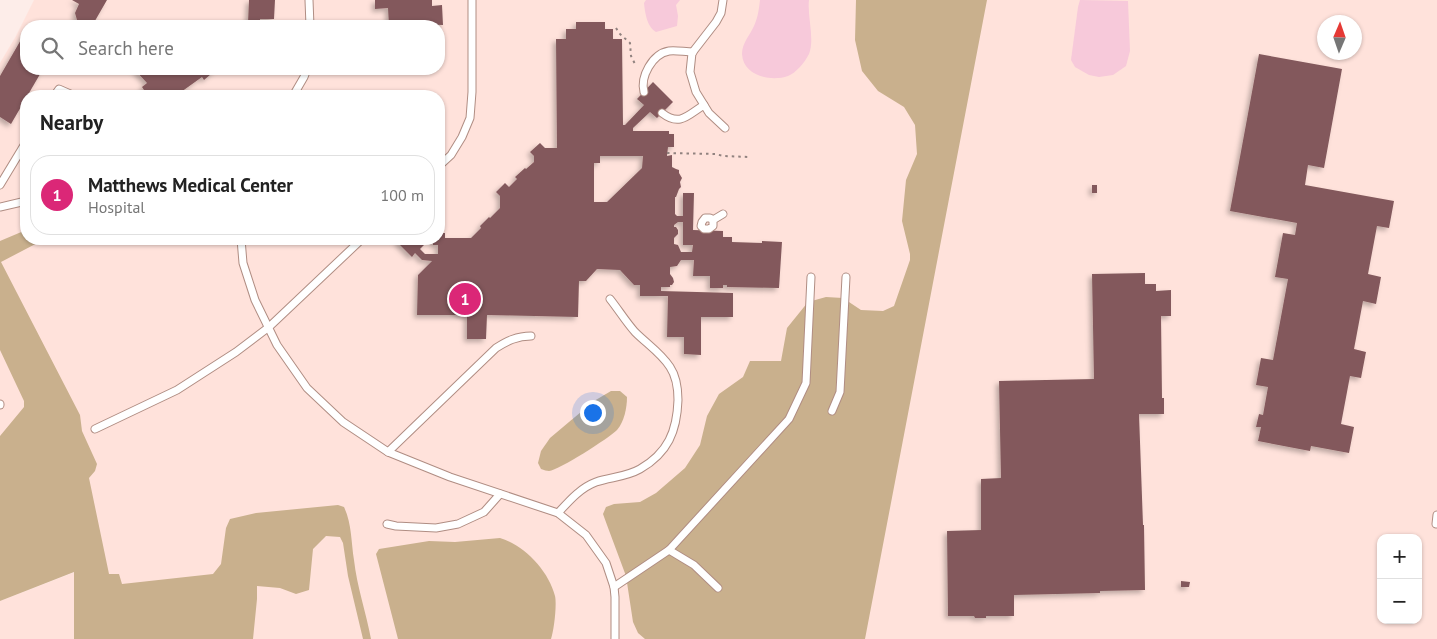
<!DOCTYPE html>
<meta charset="utf-8">
<style>
:root{--surface:#fff;--page:#f2f2f2;--text:#222;--muted:#767676;--line:#e0e0e0;--accent:#db2777}
body{margin:0;font-family:"PT Sans",sans-serif;background:var(--page);color:var(--text)}
.controls{position:absolute;right:15px;bottom:15px;display:grid;overflow:hidden;border-radius:10px;box-shadow:0 1px 4px #0004}
.controls button{width:45px;height:45px;display:grid;place-items:center;padding:0;border:0;border-bottom:1px solid var(--line);background:var(--surface);color:var(--text);font:25px sans-serif}
.compass{position:absolute;left:1317px;top:15px;width:45px;height:45px;border-radius:50%;background:var(--surface);box-shadow:0 1px 4px #0004;rotate:2deg}
.you{position:absolute;left:592px;top:412px;width:18px;height:18px;margin:-12px;border:4px solid #fff;border-radius:50%;background:#1a73e8;box-shadow:0 0 0 8px #1a73e833}
.badge{display:grid;place-items:center;width:32px;height:32px;border-radius:50%;background:var(--accent);color:#fff;font-size:16px;font-weight:700}
.pin{position:absolute;translate:-50% -50%;border:2px solid #fff;box-shadow:0 1px 5px #0006}
.list{margin:0;padding:0;list-style:none}
h2{display:flex;justify-content:space-between;align-items:center;height:65px;margin:0;padding:0 20px;font-size:21px}
h2 small{font-size:16px;font-weight:400;color:var(--muted)}
.list li{display:grid;grid-template-columns:32px 1fr auto;gap:15px;align-items:center;box-sizing:border-box;height:80px;margin:0 10px 10px;padding:0 10px;border:1px solid var(--line);border-radius:20px}
.list b{display:block;font-size:19px;white-space:nowrap}
.list p{margin:0;font-size:16px;white-space:nowrap;color:var(--muted)}
.list em{font-size:16px;font-style:normal;color:var(--muted)}
.icon{flex:none;width:28px;height:28px;fill:none;stroke:currentColor;stroke-width:2;stroke-linecap:round;stroke-linejoin:round}
.map{position:relative;flex:none;width:1437px;height:639px;overflow:hidden}
.search{position:absolute;background:var(--surface);box-shadow:0 1px 4px #0004;left:20px;top:20px;width:425px;height:55px;display:flex;align-items:center;gap:12px;box-sizing:border-box;padding:0 18px;border-radius:20px;color:var(--muted);font-size:19px}
.panel{position:absolute;background:var(--surface);box-shadow:0 1px 4px #0004;left:20px;top:90px;width:425px;height:155px;border-radius:20px}
.map>svg:first-child{display:block}
.built{fill:#ffe2db;fill-rule:evenodd}
.forest{fill:#c9b08d}
.water{fill:#f7c9da}
.building{fill:#83595c;fill-rule:evenodd;filter:url(#shadow)}
.lines{fill:none;stroke-linecap:round;stroke-linejoin:round}
.service-casing{stroke:#b08d83;stroke-width:9}
.path{stroke:#91827f;stroke-width:2;stroke-dasharray:2.5 4;stroke-linecap:butt}
.service{stroke:#fff;stroke-width:7}
</style>
<div class="map">
<svg width="1437" height="639" viewBox="0 0 1437 639">
<defs>
<filter id="shadow"><feDropShadow dx="-3" dy="3" stdDeviation="2.5" flood-color="#0004"/></filter>
</defs>
<rect width="100%" height="100%" fill="#fdede9"/>
<path class="built" d="M34,0H1437V639H0V601L75,572L0,449V63L16,36ZM1324,22H1354V52H1324ZM26,26H439V69H26ZM26,96H439V239H26ZM1381,538H1418V620H1381Z"/>
<g class="forest">
<polygon points="856,0 987,0 865,639 645,639 638,633 633,622 626,576 607,525 603,514 606,507 614,504 640,502 656,493 685,468 700,445 707,416 719,394 743,377 750,361 781,361 787,328 808,302 826,297 843,298 861,310 883,311 894,306 910,260 910,254 902,221 906,180 917,154 915,125 904,107 878,91 862,71 855,40"/>
<path d="M26,230V239H45L1,262L80,415L82,431L97,464L95,471L89,478L109,574H119L122,584L213,574L221,564L226,528L230,519L256,513L338,505L344,507C352,524 351,542 354,560C357,587 366,612 371,639H363L348,576L343,543L340,537L326,536L313,549L309,590L296,594L280,588L257,586V599L253,639H74V572L0,601V436L24,407V401L0,350V241Z"/>
<path d="M611,391H620L627,397C627,408 624,422 617,430C609,438 559,470 549,471C547,471 544,470 541,469L538,463L541,451L550,438L594,401Z"/>
<path d="M500,538C524,545 549,571 555,596C557,604 554,631 551,639H398L376,554L379,549L429,541L455,542Z"/>
</g>
<g class="water">
<path d="M646,0H680L676,5L678,16L677,26L656,32C647,27 645,13 644,3Z"/>
<path d="M760,0H809C807,16 815,39 809,54C805,62 796,73 788,76C771,82 743,76 742,54C742,43 750,35 754,26C758,17 759,9 760,0Z"/>
<polygon points="1080,0 1128,1 1130,51 1126,66 1113,75 1099,77 1089,75 1075,67 1071,60 1078,7"/>
</g>
<g class="building">
<polygon points="72,0 107,0 92,26 88,26 77,20 75,13 79,4"/>
<polygon points="249,0 275,0 274,19 260,19 260,23 248,23"/>
<polygon points="375,0 432,0 432,6 442,5 443,25 417,24 389,26 388,8 375,9"/>
<path d="M576,22H605V29H613V39H622L623,125H625L644,105L637,99L653,82L673,102L657,118L650,112L633,128V131H669V134H674V147H668L667,156L672,155V167L676,169L679,170V173L682,178L680,182L681,187L679,189L676,197H675V214L677,216H683V193H694L693,230L723,231V237H732V242L762,243V241L782,242L779,288L727,287V285H723V288H710V276H693L694,260H681L677,266L670,267V274L673,278L674,282L672,285H670V287H661V291L733,293V317H701V355L684,354V337H667L668,296H640V285H634L620,270L597,269L586,281H579L578,317L487,315L486,339H467V315H417L418,275L432,261L422,260L415,253L412,257L397,242L400,239H417L424,245L420,249L425,254H438V245H433V239H439V233H445V238H471L481,228L480,226L489,217L490,218L500,208V196L496,192L505,183L509,187L517,179L515,177L525,168L526,169L534,162V156L530,152L540,143L545,148H557L556,39H566V29H576ZM600,156H643L642,168L607,202H594V163H600ZM678,222H683V245H693L692,252H681L678,245L674,244V238L678,234V230L676,227H674V225Z"/>
<polygon points="26,31 26,69 43,69 11,124 0,117 0,76"/>
<polygon points="1259,54 1342,69 1324,168 1308,165 1305,185 1394,201 1389,228 1377,226 1368,274 1381,277 1376,304 1363,301 1354,349 1366,352 1361,378 1350,376 1341,424 1354,427 1349,453 1311,446 1310,451 1258,441 1261,427 1256,427 1259,414 1263,415 1268,387 1256,385 1261,358 1273,360 1288,279 1275,277 1283,233 1295,235 1297,223 1230,211"/>
<polygon points="134,69 217,69 204,80 202,77 181,92 184,96 148,96 142,87 147,83"/>
<rect x="1092" y="185" width="5" height="8"/>
<polygon points="1145,273 1145,284 1156,284 1156,291 1171,290 1171,316 1161,316 1162,398 1164,398 1164,414 1139,414 1143,525 1144,525 1145,590 1100,591 1100,593 1014,595 1014,616 986,616 986,618 975,618 974,616 948,616 947,531 981,530 981,479 1001,478 999,381 1094,379 1092,274"/>
<polygon points="1181,581 1190,582 1189,587 1181,587"/>
</g>
<g class="lines">
<g class="service-casing">
<g id="service">
<polyline points="309,0 310,26"/>
<polyline points="723,0 721,13 716,22 692,53 690,72 696,92 709,113 725,128"/>
<path d="M644,92C640,77 652,54 669,51C676,50 685,52 693,52"/>
<polyline points="54,96 59,89 75,96"/>
<polyline points="293,96 304,77 307,69"/>
<path d="M662,113C680,127 688,115 704,105"/>
<polyline points="439,166 451,155 462,137 470,118 472,92 472,0"/>
<polyline points="0,185 26,142"/>
<polyline points="0,207 26,201"/>
<polyline points="713,220 713,226 709,229 704,229 701,226 702,222 705,218 710,218 713,220 723,214"/>
<polyline points="241,239 243,263 255,300 277,345 307,388 343,422 388,452 450,477 558,513 586,535 606,563 614,587 615,597 615,639"/>
<polyline points="0,404 0,405"/>
<polyline points="832,411 840,392 846,277"/>
<polyline points="95,429 177,390 236,352 269,327 362,239"/>
<path d="M388,452L496,348C507,341 517,336 531,336"/>
<path d="M558,513C569,501 580,488 596,482C611,477 626,477 640,469C668,453 677,431 678,400C678,389 676,376 670,367C661,353 647,344 635,332C626,322 618,309 610,299"/>
<polyline points="1437,515 1436,524 1437,524"/>
<polyline points="387,524 396,526 436,528 458,524 484,512 500,494"/>
<polyline points="669,550 694,565 718,588"/>
<polyline points="614,587 669,550 789,419 806,383 811,277"/>
</g>
</g>
<g class="path">
<polyline points="616,28 620,34 630,43 631,56 636,66"/>
<polyline points="667,153 715,154 724,156 749,157"/>
</g>
<use href="#service" class="service"/>
</g>
</svg>
<div class="controls">
<button>+</button>
<button>−</button>
</div>
<svg class="compass" viewBox="-18 -18 36 36"><path d="M0-13l5 13h-10z" fill="#e53935"/><path d="M0 13l5-13h-10z" fill="#767676"/></svg>
<div class="you"></div>
<div class="pin badge" style="left:465px;top:299px">1</div>
<div class="search"><svg class="icon" aria-label="search" viewBox="0 0 24 24"><circle cx="10" cy="10" r="6"/><path d="M15 15l6 6"/></svg>Search here</div>
<section class="panel">
<h2>Nearby<small></small></h2>
<ul class="list">
<li><span class="badge">1</span><div><b>Matthews Medical Center</b><p>Hospital</p></div><em>100 m</em></li>
</ul>
</section>
</div>
